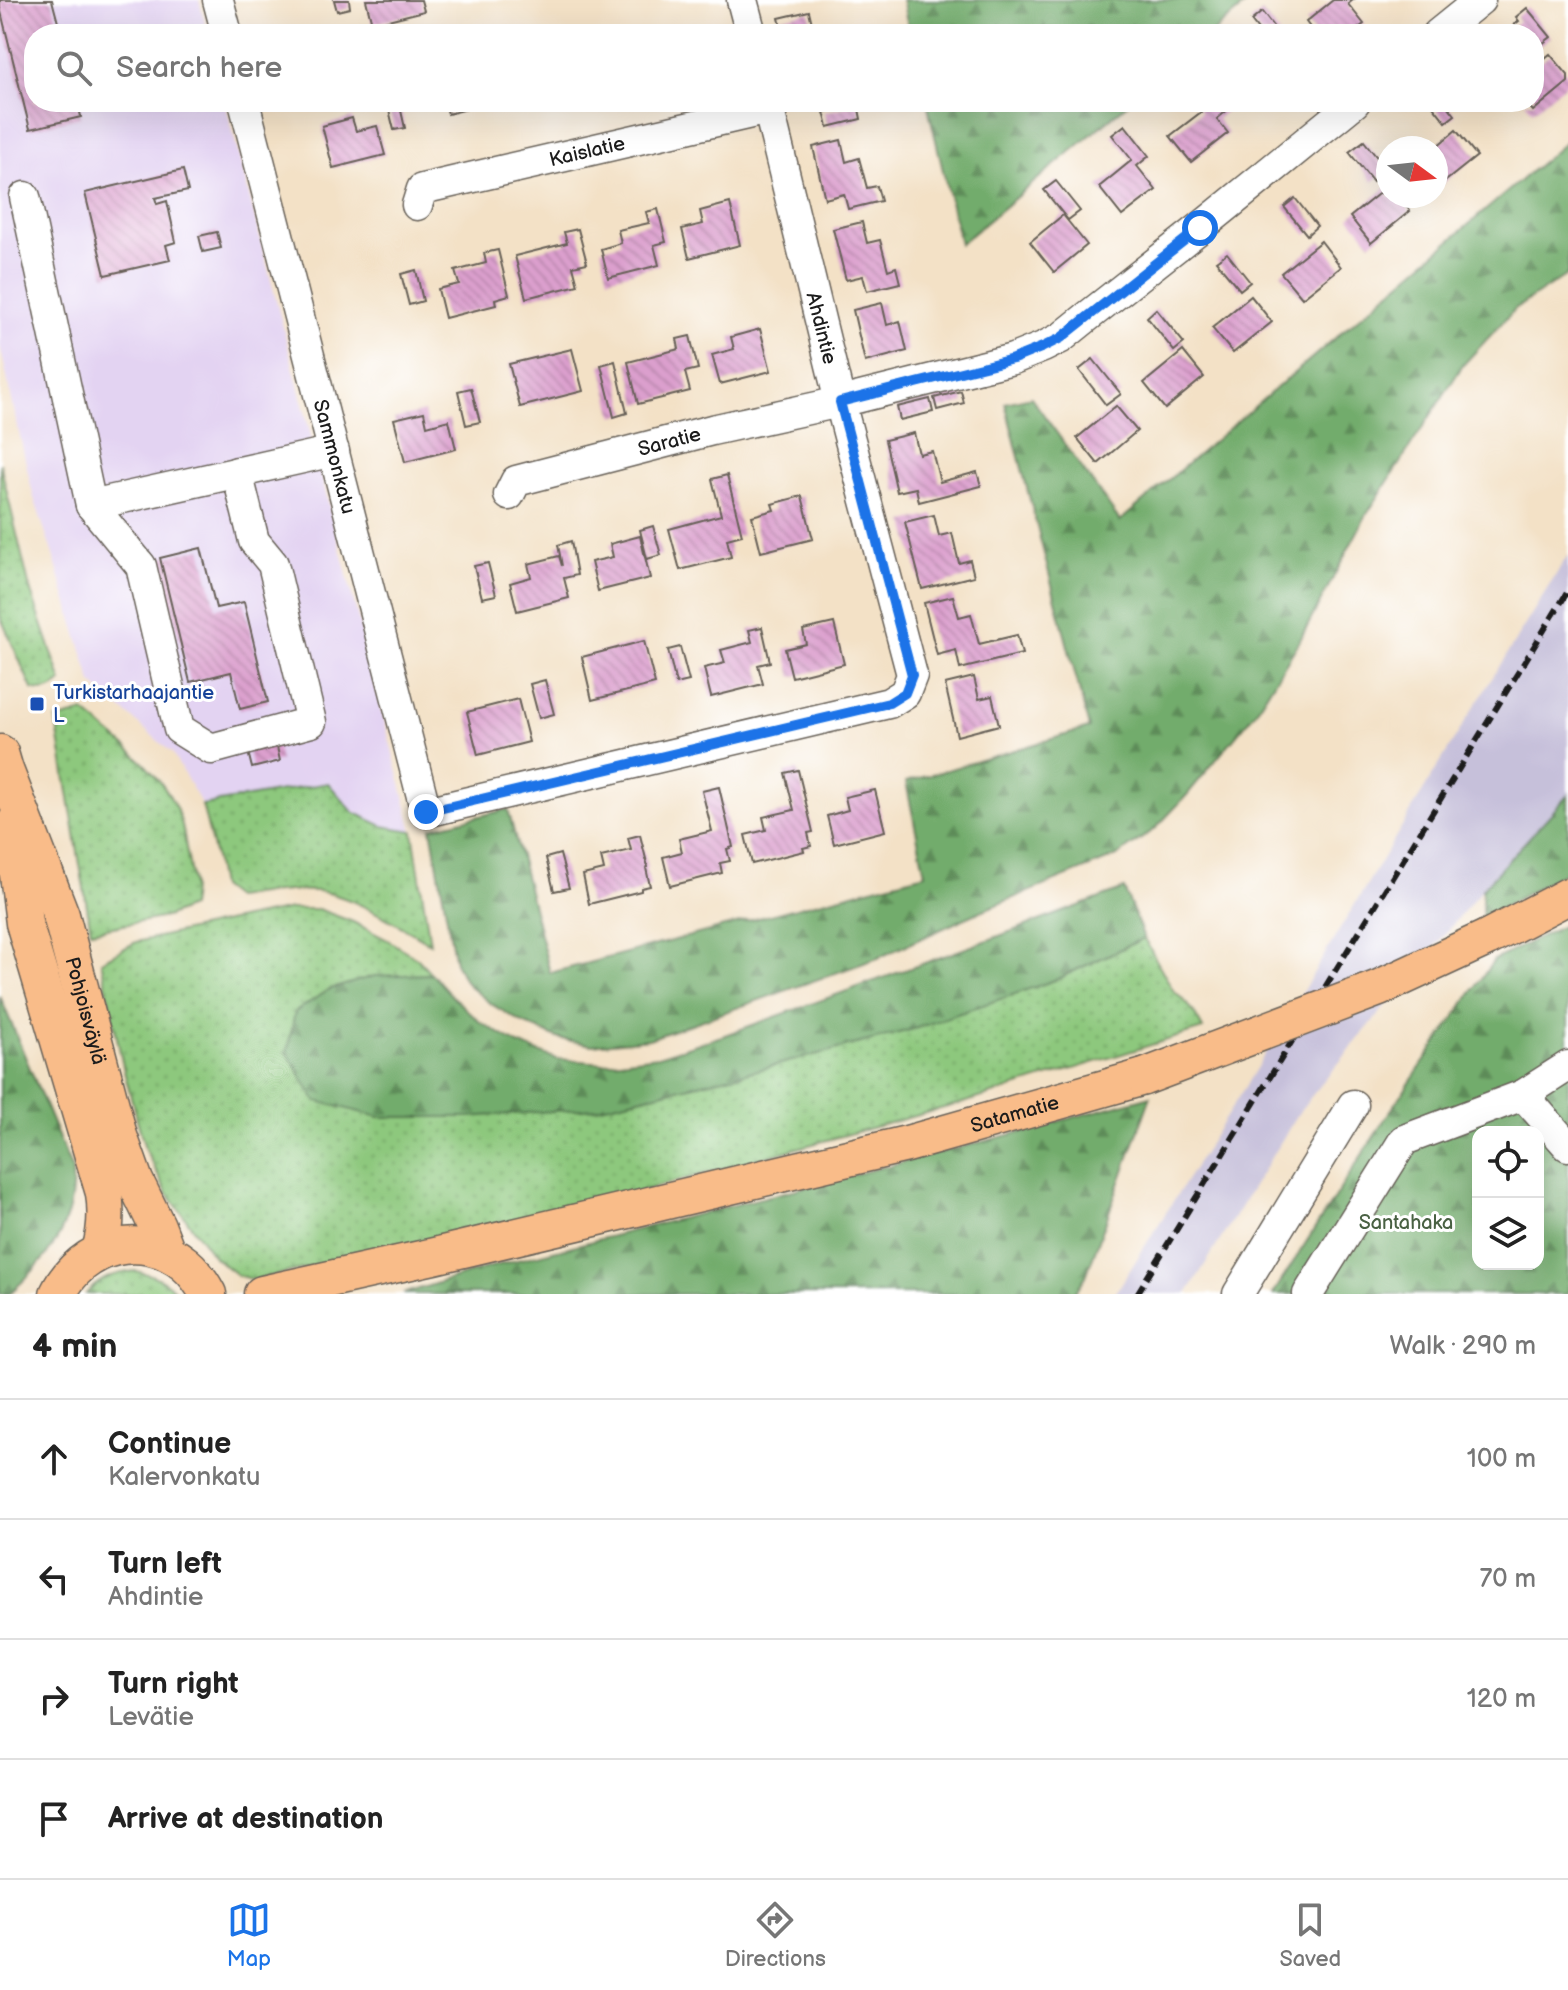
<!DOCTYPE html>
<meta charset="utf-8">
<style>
:root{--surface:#fff;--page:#f6f6f6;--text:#222;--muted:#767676;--line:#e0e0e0;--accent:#1a73e8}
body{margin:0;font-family:"Balsamiq Sans",sans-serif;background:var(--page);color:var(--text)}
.controls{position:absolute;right:24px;bottom:24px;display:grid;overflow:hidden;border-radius:16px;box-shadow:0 8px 32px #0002}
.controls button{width:72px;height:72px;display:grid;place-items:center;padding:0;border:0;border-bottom:2px solid var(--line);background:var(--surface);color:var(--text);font:40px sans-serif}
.compass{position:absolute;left:1376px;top:136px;width:72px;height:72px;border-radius:50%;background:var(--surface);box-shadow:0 8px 32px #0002;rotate:105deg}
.stop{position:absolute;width:24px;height:24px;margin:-18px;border:6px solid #1a73e8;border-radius:50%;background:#fff}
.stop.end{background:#1a73e8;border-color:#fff;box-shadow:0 2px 8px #0008}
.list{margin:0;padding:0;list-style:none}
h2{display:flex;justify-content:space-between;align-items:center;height:104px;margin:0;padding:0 32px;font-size:34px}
h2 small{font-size:26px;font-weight:400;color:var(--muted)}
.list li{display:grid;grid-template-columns:52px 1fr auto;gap:24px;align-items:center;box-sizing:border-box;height:120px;padding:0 32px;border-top:2px solid var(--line)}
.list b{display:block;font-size:30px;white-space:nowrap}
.list p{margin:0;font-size:26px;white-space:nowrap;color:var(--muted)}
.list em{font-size:26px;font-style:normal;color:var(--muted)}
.icon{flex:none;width:44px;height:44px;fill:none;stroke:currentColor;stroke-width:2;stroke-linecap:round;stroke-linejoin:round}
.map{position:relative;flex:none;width:1568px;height:1294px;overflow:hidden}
.search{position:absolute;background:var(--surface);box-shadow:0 8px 32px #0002;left:24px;right:24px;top:24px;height:88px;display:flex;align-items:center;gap:20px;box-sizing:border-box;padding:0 28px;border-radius:32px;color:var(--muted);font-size:30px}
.sheet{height:584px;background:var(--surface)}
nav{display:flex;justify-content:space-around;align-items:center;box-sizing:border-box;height:112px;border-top:2px solid var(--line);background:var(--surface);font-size:22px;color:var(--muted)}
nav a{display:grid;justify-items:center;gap:4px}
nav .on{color:var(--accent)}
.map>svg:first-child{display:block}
.built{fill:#e3d3f2}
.railway{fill:#c6c0da}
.grass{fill:url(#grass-dots);stroke:#54724c;stroke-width:2}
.forest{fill:url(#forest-firs);stroke:#476444;stroke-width:2;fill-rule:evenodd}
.building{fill:url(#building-back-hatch)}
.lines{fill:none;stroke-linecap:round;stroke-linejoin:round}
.minor-casing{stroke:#676158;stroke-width:33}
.major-casing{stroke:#676158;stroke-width:39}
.minor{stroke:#fff;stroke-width:30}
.major{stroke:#f9bc89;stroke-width:36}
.rail{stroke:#1c1c1c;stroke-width:6;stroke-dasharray:12 6;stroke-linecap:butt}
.major-bridge-casing{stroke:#676158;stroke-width:39;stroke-linecap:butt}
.major-bridge{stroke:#f9bc89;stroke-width:36}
.route{stroke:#1a73e8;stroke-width:10}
.transit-dot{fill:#1a4fb4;stroke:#fff;stroke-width:3}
.labels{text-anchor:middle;stroke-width:6;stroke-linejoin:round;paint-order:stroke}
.street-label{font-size:20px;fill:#1c1c1c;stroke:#fff}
.transit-label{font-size:20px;fill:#164399;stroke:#fff;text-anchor:start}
.park-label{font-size:20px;fill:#496143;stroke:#fff}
</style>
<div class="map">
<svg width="1568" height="1294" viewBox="0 0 1568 1294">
<defs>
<pattern id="grass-dots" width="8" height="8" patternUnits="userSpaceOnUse" patternTransform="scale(2)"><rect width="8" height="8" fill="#8dc87d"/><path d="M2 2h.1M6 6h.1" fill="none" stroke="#79ab6b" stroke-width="1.8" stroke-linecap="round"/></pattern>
<pattern id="forest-firs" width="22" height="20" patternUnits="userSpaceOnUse" patternTransform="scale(2)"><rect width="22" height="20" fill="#72ac6c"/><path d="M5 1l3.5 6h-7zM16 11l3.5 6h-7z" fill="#5d8b58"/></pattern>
<pattern id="building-back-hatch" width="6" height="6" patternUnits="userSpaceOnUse" patternTransform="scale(2)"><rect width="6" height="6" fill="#db9fcd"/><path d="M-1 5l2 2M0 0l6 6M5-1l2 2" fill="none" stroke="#bb88af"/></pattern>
</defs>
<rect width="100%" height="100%" fill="#fff"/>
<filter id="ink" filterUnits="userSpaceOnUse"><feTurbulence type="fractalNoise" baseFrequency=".0125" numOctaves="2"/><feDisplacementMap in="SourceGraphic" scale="16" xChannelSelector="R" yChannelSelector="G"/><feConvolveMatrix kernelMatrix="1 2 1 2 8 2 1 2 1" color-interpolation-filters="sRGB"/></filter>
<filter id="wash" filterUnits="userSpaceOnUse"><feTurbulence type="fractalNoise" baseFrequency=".006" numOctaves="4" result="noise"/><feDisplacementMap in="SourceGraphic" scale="32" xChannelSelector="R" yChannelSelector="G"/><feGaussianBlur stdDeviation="1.8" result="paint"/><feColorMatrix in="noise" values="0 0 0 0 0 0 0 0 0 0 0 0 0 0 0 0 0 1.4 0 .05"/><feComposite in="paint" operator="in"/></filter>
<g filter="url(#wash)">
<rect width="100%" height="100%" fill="#f3e1c6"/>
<polygon class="built" points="0,0 199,0 208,34 34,34 34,102 225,102 413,831 383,826 353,812 328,783 202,805 172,753 92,683 53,555 33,495 0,346"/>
<polygon class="railway" points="1568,555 1568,795 1482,889 1301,1109 1187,1294 1115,1294 1251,1077 1452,743"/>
<g class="grass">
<path d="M0,463L30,589L62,682C52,690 44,693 32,689L0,616Z"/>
<path d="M84,712C120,742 168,775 181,822C184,832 185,843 187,853C191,875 194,884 190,907L166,917L91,931L56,720Z"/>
<path d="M328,783L353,812L383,826L413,831L430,943C400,926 350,894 316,891C288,889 261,894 234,898L220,887L215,857L202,805Z"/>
<polygon points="291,909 318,909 353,922 386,939 417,958 432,974 369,977 379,1117 1055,980 1144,938 1173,990 1192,1009 1203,1029 973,1100 612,1199 254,1280 237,1275 215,1258 167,1193 145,1149 124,1071 101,961 136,942 244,918"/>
<path d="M136,1271C154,1275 166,1280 178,1294H86C100,1278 115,1273 136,1271Z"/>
</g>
<g class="forest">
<polygon points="902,0 1251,0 1211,34 910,34"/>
<polygon points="927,102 1130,102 960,244"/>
<polygon points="1568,140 1568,274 1515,309 1463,365 1367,514 1299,642 1254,714 1187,795 1155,829 1117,856 981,911 878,958 649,1039 592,1045 557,1038 523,1023 491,1004 467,984 455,963 431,828 508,809 550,973 925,874 906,782 1089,728 1005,403 1031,397 1120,521"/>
<polygon points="1568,795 1568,870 1482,919 1482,889"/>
<polygon points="1124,889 1144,938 1055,980 914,1029 754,1071 597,1108 468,1117 379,1117 316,1101 287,1053 295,1012 328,990 374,976 432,974 453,997 480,1022 518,1044 557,1059 604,1063 658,1056 722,1036 991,939"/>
<path d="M1568,923V1294H1273L1385,1119L1494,960ZM1478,1132H1538V1264H1478Z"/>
<path d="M0,996L72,1170C76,1224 48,1260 9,1294H0Z"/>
<polygon points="1151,1096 1086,1276 1074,1294 403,1294 486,1268 1009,1135"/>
</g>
<g id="blocks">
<g class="building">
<polygon points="0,0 52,0 61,34 34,34 34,102 78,102 81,117 30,129 0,8"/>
<polygon points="334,0 349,0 350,8 337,11"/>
<polygon points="366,0 421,0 424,11 372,24"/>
<polygon points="1333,0 1353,0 1348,4 1364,24 1351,34 1315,34 1306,22"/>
<polygon points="1527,8 1551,37 1534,50 1534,34 1521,34 1514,25 1519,21 1516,17"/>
<polygon points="809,11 814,32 828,29 829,34 783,34 779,18"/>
<polygon points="1262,12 1279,34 1261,34 1251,21"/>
<polygon points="1550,54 1568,75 1568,82 1533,111 1525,102 1534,102 1534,67"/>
<polygon points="387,102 399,102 405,128 394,130"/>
<polygon points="445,102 490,102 490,103 448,114"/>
<polygon points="564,102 595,102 595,103 566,110"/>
<polygon points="1194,102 1225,102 1230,108 1217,119 1228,133 1191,162 1170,136 1201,112"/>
<polygon points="1430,102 1445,102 1455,115 1446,122"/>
<polygon points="858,104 861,119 828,127 824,112"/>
<polygon points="352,118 356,131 377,126 385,155 333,168 322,126"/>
<polygon points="1125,125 1149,156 1137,166 1156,190 1122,216 1099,187 1132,160 1112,135"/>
<polygon points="1456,130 1477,156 1437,188 1436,147"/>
<polygon points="841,140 846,162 859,158 867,188 877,186 881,201 848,209 844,194 825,199 813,147"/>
<polygon points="1364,141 1387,170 1373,182 1349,152"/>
<polygon points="183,170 188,191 155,198 157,204 167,201 176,242 166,245 170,260 105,275 85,193"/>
<polygon points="1056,181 1080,211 1068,220 1044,190"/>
<polygon points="1388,186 1388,196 1398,196 1410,211 1371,243 1350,217"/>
<polygon points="1295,198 1317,226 1307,235 1284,207"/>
<polygon points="730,203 740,245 689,258 682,229 703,224 700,211"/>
<polygon points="658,209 666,242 654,245 659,265 608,278 601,249 621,243 618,230 649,223 646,212"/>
<polygon points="1063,215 1087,245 1054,272 1030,242"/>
<polygon points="862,222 867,243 880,240 888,270 896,267 900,283 867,291 863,276 846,280 833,229"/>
<polygon points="578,229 587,263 573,266 578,285 526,298 515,256 567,243 564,232"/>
<polygon points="217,232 221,248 203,252 199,236"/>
<polygon points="1321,241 1341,267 1302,298 1281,273"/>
<polygon points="498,250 509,295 495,299 496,305 445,318 438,289 459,284 455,271 486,263 484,253"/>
<polygon points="1227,253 1250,282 1240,290 1216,261"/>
<polygon points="416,270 423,301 409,305 401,274"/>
<polygon points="1251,296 1272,322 1233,353 1212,328"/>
<polygon points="882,303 887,325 900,321 907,351 865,362 853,310"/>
<polygon points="1156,309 1184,343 1174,351 1147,317"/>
<polygon points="760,329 771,371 720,384 712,355 734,349 731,337"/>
<polygon points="690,336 698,369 685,372 690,391 638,404 628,362 679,349 677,339"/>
<polygon points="572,349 583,391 520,407 509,364"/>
<polygon points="1183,351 1204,377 1165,409 1144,383"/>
<polygon points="1093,359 1121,394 1106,405 1079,370"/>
<polygon points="615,361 627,413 614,417 601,365"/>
<polygon points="471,388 480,422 466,425 458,391"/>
<polygon points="961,391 964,403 937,410 934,398"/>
<polygon points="930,399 933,412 900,420 897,407"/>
<polygon points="1116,406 1137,431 1098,464 1077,438"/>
<polygon points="424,412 427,426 449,420 456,449 405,462 394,419"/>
<polygon points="914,433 919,454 932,451 940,482 977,472 981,486 919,502 916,488 897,492 885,440"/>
<polygon points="727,475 742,535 727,539 731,557 680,570 669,529 721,515 712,479"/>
<polygon points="802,496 813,539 761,552 752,516 774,510 772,504"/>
<polygon points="934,515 939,536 952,533 959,563 970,560 974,576 922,589 905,522"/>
<polygon points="653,526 661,555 647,559 640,530"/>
<polygon points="640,536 650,578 598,591 591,562 613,557 610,544"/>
<polygon points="571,541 577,575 564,578 569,598 517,611 510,583 531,577 528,564 559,556 562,566 558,545"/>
<polygon points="201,548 216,608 244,602 268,702 240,709 231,672 190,682 160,558"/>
<polygon points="488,563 496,595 482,598 474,566"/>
<polygon points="953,596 959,617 971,614 979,644 1017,635 1022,654 960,669 956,650 937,655 924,603"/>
<polygon points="834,623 844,664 792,677 785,649 806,644 803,630"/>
<polygon points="762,627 770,662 758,665 763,684 711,697 704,668 725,663 721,650 752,642 749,630"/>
<polygon points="644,641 655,684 592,700 582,657"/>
<polygon points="680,647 689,681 676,684 668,650"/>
<polygon points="974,677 979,699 992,696 999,725 957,736 945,684"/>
<polygon points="545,680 554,714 539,718 530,684"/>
<polygon points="518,699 529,742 478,755 467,712"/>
<polygon points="276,742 280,761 252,768 247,748"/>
<polygon points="798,770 813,832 808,833 811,846 803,848 804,851 752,864 745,835 766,830 763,817 794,810 785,773"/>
<polygon points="719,787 733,847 727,849 730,861 720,863 722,873 670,886 663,857 682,852 679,839 712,831 702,791"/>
<polygon points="875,790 885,831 834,844 827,816 848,810 845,797"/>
<polygon points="640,835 648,867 646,868 650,886 641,888 641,891 589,904 583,875 604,870 601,857 631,850 628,838"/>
<polygon points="560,854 569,888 554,891 546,858"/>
</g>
</g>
</g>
<g filter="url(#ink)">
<use href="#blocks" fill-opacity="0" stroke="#676158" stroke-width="2"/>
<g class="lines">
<g class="minor-casing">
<g id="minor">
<polyline points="218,0 227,34"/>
<polyline points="742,0 751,34"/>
<polyline points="1438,34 1480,0"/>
<path id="s1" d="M244,102L426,812L889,703L905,693L912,675L840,402L767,102"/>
<polyline points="25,197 91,505 334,451"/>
<path id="s2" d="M417,205L422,189L769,109"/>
<path id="s3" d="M509,495L516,481L712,430L840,402L1013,359L1043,347L1061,338L1087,317L1200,228L1355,102"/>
<polyline points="91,505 141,566 179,729 211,749 311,722 273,564 254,541 237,472"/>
<polyline points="1523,1095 1568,1146"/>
<polyline points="1238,1294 1353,1105"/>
<polyline points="1308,1294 1404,1140 1523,1095 1568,1066"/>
</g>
</g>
<g class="major-casing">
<g id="major">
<path id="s4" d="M0,753L5,770L61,915L119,1136L135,1181L157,1226L167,1252"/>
<path d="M12,826L24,923L104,1193C107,1214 106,1231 100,1251"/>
<polyline points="1487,938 1568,896"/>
<path d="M58,1294C82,1245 142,1229 185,1264C195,1272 202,1283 208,1294"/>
<path id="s5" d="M262,1294L434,1256L907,1144L1144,1077"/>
</g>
</g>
<use href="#minor" class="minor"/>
<use href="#major" class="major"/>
<polyline class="rail" points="1137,1294 1568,591"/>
<g class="major-bridge-casing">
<polyline id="major-bridge" points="1144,1077 1379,988 1487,938"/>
</g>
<use href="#major-bridge" class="major-bridge"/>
</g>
</g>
<g class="lines" filter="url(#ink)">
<polyline class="route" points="426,812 889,703 905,693 912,675 840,402 1013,359 1043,347 1061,338 1200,228"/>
</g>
<rect class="transit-dot" x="29" y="696" width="16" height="16" rx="4"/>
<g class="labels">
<g class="street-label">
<text dy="7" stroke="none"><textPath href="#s2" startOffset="186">Kaislatie</textPath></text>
<text transform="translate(822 328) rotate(76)" y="7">Ahdintie</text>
<text dy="7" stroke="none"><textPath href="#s3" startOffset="174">Saratie</textPath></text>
<text dy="7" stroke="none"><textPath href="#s1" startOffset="366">Sammonkatu</textPath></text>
<text dy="7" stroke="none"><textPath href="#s4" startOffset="272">Pohjoisväylä</textPath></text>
<text dy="7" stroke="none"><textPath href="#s5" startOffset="774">Satamatie</textPath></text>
</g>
<g class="transit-label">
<text x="53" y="699">Turkistarhaajantie<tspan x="53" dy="23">L</tspan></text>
</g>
<g class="park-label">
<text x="1406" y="1229">Santahaka</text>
</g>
</g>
</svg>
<div class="controls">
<button><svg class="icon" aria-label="locate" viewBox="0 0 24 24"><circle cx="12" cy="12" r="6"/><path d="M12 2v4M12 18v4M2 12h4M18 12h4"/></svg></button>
<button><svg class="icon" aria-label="layers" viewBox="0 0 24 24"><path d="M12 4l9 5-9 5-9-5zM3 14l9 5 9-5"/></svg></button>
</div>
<svg class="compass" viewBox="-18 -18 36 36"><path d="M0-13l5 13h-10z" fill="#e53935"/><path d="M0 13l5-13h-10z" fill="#767676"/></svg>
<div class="stop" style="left:1200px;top:228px"></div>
<div class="stop end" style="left:426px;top:812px"></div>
<div class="search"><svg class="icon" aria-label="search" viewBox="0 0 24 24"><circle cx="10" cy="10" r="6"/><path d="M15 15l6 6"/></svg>Search here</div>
</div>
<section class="sheet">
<h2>4 min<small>Walk · 290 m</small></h2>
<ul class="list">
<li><svg class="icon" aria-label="ahead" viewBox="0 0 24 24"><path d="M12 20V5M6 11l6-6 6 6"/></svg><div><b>Continue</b><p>Kalervonkatu</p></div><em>100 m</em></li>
<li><svg class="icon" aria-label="left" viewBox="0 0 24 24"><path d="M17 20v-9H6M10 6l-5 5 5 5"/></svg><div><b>Turn left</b><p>Ahdintie</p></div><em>70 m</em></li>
<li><svg class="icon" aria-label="right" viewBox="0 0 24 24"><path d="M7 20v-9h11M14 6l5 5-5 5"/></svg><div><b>Turn right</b><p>Levätie</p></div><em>120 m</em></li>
<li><svg class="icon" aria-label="arrive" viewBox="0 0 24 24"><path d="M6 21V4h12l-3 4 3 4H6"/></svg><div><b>Arrive at destination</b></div></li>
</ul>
</section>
<nav>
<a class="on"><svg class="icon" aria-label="map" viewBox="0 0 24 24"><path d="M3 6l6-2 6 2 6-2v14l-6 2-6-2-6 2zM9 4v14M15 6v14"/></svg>Map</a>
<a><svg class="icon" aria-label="directions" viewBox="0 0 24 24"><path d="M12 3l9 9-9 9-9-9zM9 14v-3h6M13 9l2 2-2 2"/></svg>Directions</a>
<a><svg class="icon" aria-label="saved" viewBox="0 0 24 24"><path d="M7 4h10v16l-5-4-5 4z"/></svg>Saved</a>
</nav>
